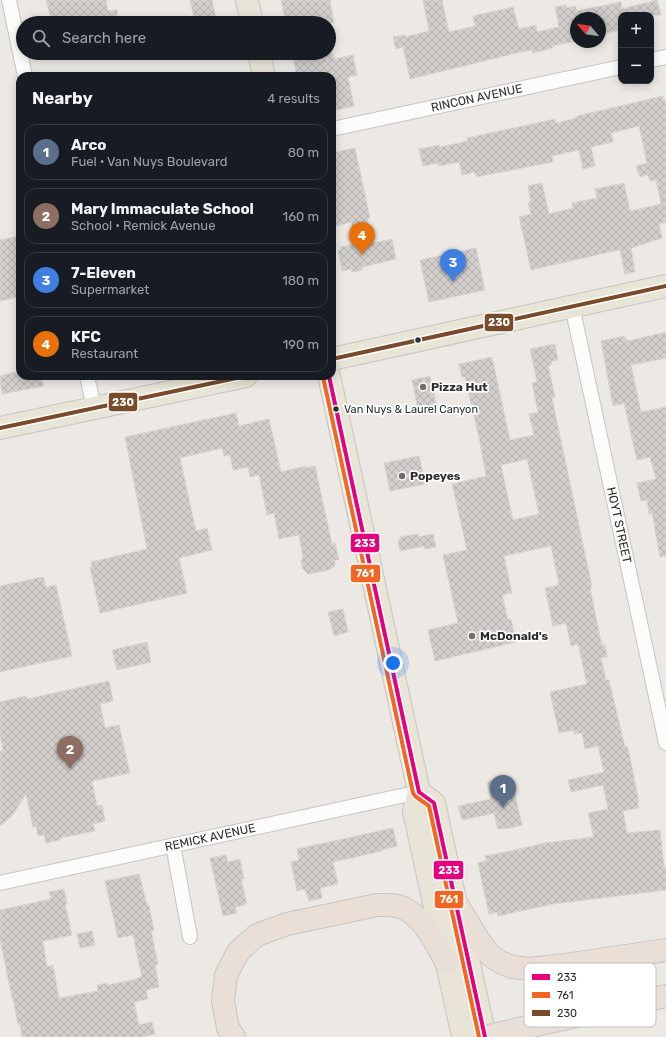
<!DOCTYPE html>
<meta charset="utf-8">
<style>
:root{--surface:#171b24;--page:#242831;--text:#f1f3f6;--muted:#9ea1a6;--line:#363941;--accent:#706f6e}
body{margin:0;font-family:Rubik,sans-serif;background:var(--page);color:var(--text)}
.controls{position:absolute;right:12px;top:12px;display:grid;overflow:hidden;border-radius:8px;box-shadow:0 2px 10px #0003}
.controls button{width:36px;height:36px;display:grid;place-items:center;padding:0;border:0;border-bottom:1px solid var(--line);background:var(--surface);color:var(--text);font:20px sans-serif}
.compass{position:absolute;left:570px;top:12px;width:36px;height:36px;border-radius:50%;background:var(--surface);box-shadow:0 2px 10px #0003;rotate:299deg}
.you{position:absolute;left:393px;top:663px;width:14px;height:14px;margin:-10px;border:3px solid #fff;border-radius:50%;background:#1a73e8;box-shadow:0 0 0 6px #1a73e833}
.badge{display:grid;place-items:center;width:26px;height:26px;border-radius:50%;background:var(--accent);color:#fff;font-size:13px;font-weight:700}
.pin{position:absolute;translate:-50% -33px;filter:drop-shadow(0 1px 2px #0008)}
.pin::after{content:'';position:absolute;top:21px;width:14px;height:12px;background:inherit;clip-path:polygon(0 0,100% 0,50% 100%)}
.list{margin:0;padding:0;list-style:none}
h2{display:flex;justify-content:space-between;align-items:center;height:52px;margin:0;padding:0 16px;font-size:17px}
h2 small{font-size:13px;font-weight:400;color:var(--muted)}
.list li{display:grid;grid-template-columns:26px 1fr auto;gap:12px;align-items:center;box-sizing:border-box;height:56px;margin:0 8px 8px;padding:0 8px;border:1px solid var(--line);border-radius:12px}
.list b{display:block;font-size:15px;white-space:nowrap}
.list p{margin:0;font-size:13px;white-space:nowrap;color:var(--muted)}
.list em{font-size:13px;font-style:normal;color:var(--muted)}
.icon{flex:none;width:22px;height:22px;fill:none;stroke:currentColor;stroke-width:2;stroke-linecap:round;stroke-linejoin:round}
.map{position:relative;flex:none;width:666px;height:1037px;overflow:hidden}
.search{position:absolute;background:var(--surface);box-shadow:0 2px 10px #0003;left:16px;top:16px;width:320px;height:44px;display:flex;align-items:center;gap:10px;box-sizing:border-box;padding:0 14px;border-radius:22px;color:var(--muted);font-size:15px}
.panel{position:absolute;background:var(--surface);box-shadow:0 2px 10px #0003;left:16px;top:72px;width:320px;height:308px;border-radius:12px}
.map>svg:first-child{display:block}
.building{fill:url(#building-cross-hatch);stroke:#d7d4d0;fill-rule:evenodd}
.lines{fill:none;stroke-linecap:round;stroke-linejoin:round}
.street-casing{stroke:#c5c4c5;stroke-width:16}
.primary-casing{stroke:#c6c5c4;stroke-width:24}
.highway-casing{stroke:#c6c5c4;stroke-width:24}
.street{stroke:#fcfcfb;stroke-width:14}
.primary{stroke:#e8e4d6;stroke-width:22}
.highway{stroke:#eadfd6;stroke-width:22}
.highway-bridge-casing{stroke:#c6c5c4;stroke-width:24;stroke-linecap:butt}
.highway-bridge{stroke:#eadfd6;stroke-width:22}
.bus-1-casing{stroke:#fff;stroke-width:7}
.bus-2-casing{stroke:#fff;stroke-width:7}
.bus-3-casing{stroke:#fff;stroke-width:7}
.bus-1{stroke:#e5007d;stroke-width:4}
.bus-2{stroke:#f26522;stroke-width:4}
.bus-3{stroke:#7a4b2a;stroke-width:4}
.bus-dot{fill:#2e2e2e;stroke:#fff;stroke-width:1.5}
.poi-dot{fill:#706f6e;stroke:#fff;stroke-width:1.5}
.labels{text-anchor:middle;stroke-width:3.5;stroke-linejoin:round;paint-order:stroke}
.bus-label{font-size:11px;fill:#2e2e2e;stroke:#fff;text-anchor:start}
.street-label{font-size:12px;fill:#2e2e2e;stroke:#fff}
.poi-label{font-size:12px;font-weight:bold;fill:#2e2e2e;stroke:#fff;text-anchor:start}
.key{fill:#fff;stroke:#c0c0c0;stroke-width:1}
.key-label{font-size:11px;fill:#2e2e2e}
.line-badge{stroke:#fff;stroke-width:1.5}
.badge-label{font-size:11px;text-anchor:middle;font-weight:bold;fill:#fff}
</style>
<div class="map">
<svg width="666" height="1037" viewBox="0 0 666 1037">
<defs>
<pattern id="building-cross-hatch" width="8" height="8" patternUnits="userSpaceOnUse"><rect width="8" height="8" fill="#d1cecb"/><path d="M0 0l8 8M0 8l8-8" fill="none" stroke="#b4b1af"/></pattern>
</defs>
<rect width="100%" height="100%" fill="#ece8e4"/>
<g class="building">
<polygon points="46,0 106,0 108,11 117,10 119,23 52,23"/>
<polygon points="190,0 212,0 217,23 195,23"/>
<polygon points="281,0 330,0 334,23 286,23"/>
<polygon points="423,0 442,0 449,32 475,26 473,16 513,7 519,29 536,25 537,32 559,27 555,7 566,5 567,8 576,6 576,11 621,2 622,9 657,0 661,15 621,15 621,30 600,34 600,18 576,18 576,41 552,46 553,48 533,53 532,50 521,52 410,79 403,47 396,49 393,37 405,35 405,37 429,31"/>
<polygon points="292,53 333,53 334,59 353,55 357,75 348,77 354,106 332,111 332,76 297,76"/>
<polygon points="663,96 663,100 666,100 666,222 659,224 662,238 631,248 635,272 625,274 620,250 618,250 531,270 519,217 531,214 528,202 531,202 528,186 542,183 549,214 573,208 572,203 597,198 595,189 624,183 630,211 661,204 656,180 650,181 648,175 640,177 636,166 647,163 639,126 611,133 613,142 591,147 595,166 583,169 579,150 552,156 553,162 476,177 475,172 462,175 459,162 439,166 438,163 423,166 419,149 440,145 440,147 468,141 467,138 555,119 556,123 577,118 577,116"/>
<polygon points="355,148 370,218 367,219 373,243 392,239 396,259 362,267 362,270 352,272 351,269 342,271 338,250 341,250 340,247 356,244 351,222 332,227 332,153"/>
<polygon points="20,236 20,293 17,294 18,297 0,301 0,240"/>
<polygon points="476,248 485,290 429,302 420,260"/>
<polygon points="666,332 666,358 631,365 641,412 666,407 666,556 660,557 652,513 649,514 647,500 641,501 637,483 656,479 650,457 637,460 624,403 613,406 601,341 624,336 628,341"/>
<path d="M555,344L558,360L551,361L552,365H548L555,397L552,398L592,587L590,588L602,646L605,645L607,657L601,658L606,680H609L625,747L627,746L629,753L639,802H637L639,808L623,811L627,833L660,830L664,867H666V890L553,904L498,916L497,912L489,914L478,863L486,861L485,856L506,852L545,843L594,837L588,813L608,809L603,785L571,792L568,780L604,772L598,746L585,749L582,733L575,734L574,730L559,733L550,692L587,684L578,644L571,646L566,623L553,626L545,588L559,585L551,546L504,556L512,593L502,595L508,620L511,619L516,642L435,661L428,630L458,623L443,555L467,550L452,484L486,476L480,442L465,377H462L459,364L492,357L510,440L534,435L529,414L538,412L532,383L537,382L530,349ZM527,459L539,514L513,520L501,465Z"/>
<polygon points="20,371 20,376 41,376 44,386 2,394 0,376"/>
<polygon points="430,376 438,411 419,415 412,380"/>
<polygon points="236,413 239,426 269,419 281,472 306,466 306,468 315,466 332,544 335,543 339,560 335,560 335,566 329,570 308,574 303,569 301,561 303,557 299,535 279,539 274,513 267,515 259,475 250,477 248,467 233,470 230,455 224,456 222,448 180,458 196,531 207,528 212,550 179,558 187,593 100,613 90,567 92,566 91,562 147,549 125,437"/>
<polygon points="419,456 425,484 390,491 384,463"/>
<polygon points="418,534 418,537 433,534 436,547 425,549 424,546 400,551 398,541 400,540 400,537"/>
<polygon points="43,577 46,587 56,585 72,656 0,672 0,586"/>
<polygon points="343,609 348,632 334,636 328,612"/>
<polygon points="147,642 151,662 117,670 112,650"/>
<polygon points="109,681 113,701 100,704 105,728 119,725 130,773 92,781 97,806 102,805 105,821 93,824 95,831 60,838 60,840 46,843 44,835 38,836 36,826 33,827 26,794 12,816 0,826 0,751 3,751 0,735 0,702 26,696 27,699"/>
<polygon points="511,777 522,825 510,828 498,829 494,813 462,820 458,806 491,799 487,782 499,778"/>
<polygon points="393,828 397,846 381,850 382,851 333,862 338,884 320,888 322,898 309,901 305,889 297,891 291,862 299,860 297,849"/>
<polygon points="226,855 228,862 240,859 244,879 241,879 247,904 235,907 237,913 223,916 210,858"/>
<polygon points="139,874 147,905 149,905 154,931 151,931 158,964 155,965 159,987 146,990 148,999 134,1002 139,1025 152,1022 155,1034 143,1037 22,1037 20,1024 18,1025 13,998 12,998 0,939 0,910 51,899 49,892 64,889 67,904 65,904 72,935 43,941 47,967 53,965 59,998 98,991 97,985 108,983 108,985 137,979 137,978 142,977 133,935 118,938 105,881"/>
<polygon points="92,931 95,945 80,948 77,934"/>
</g>
<g class="lines">
<g class="street-casing">
<g id="street">
<polyline points="9,0 25,76"/>
<polyline points="651,60 666,57"/>
<path id="s1" d="M332,129L621,67"/>
<path id="s2" d="M572,306L666,743"/>
<polyline points="87,376 94,408"/>
<polyline points="173,845 190,937"/>
<path id="s3" d="M0,883L419,792"/>
</g>
</g>
<g class="primary-casing">
<g id="primary">
<polyline points="247,0 252,23"/>
<polyline points="259,53 264,76"/>
<polyline points="332,359 666,286"/>
<polyline points="329,376 419,792 414,811 463,1037"/>
<polyline points="0,428 246,376"/>
<polyline points="419,792 434,803 485,1037"/>
</g>
</g>
<g class="highway-casing">
<g id="highway">
<polyline points="456,903 480,942 490,955 500,962 512,967 530,969 565,965 666,950"/>
<polyline points="527,1027 666,996"/>
<path d="M234,1037L228,1028L223,1001L226,975L238,952L257,935L287,924L377,905C387,905 399,904 407,910C427,922 437,945 447,964"/>
</g>
</g>
<use href="#street" class="street"/>
<use href="#primary" class="primary"/>
<use href="#highway" class="highway"/>
<g class="highway-bridge-casing">
<polyline id="highway-bridge" points="485,1037 527,1027"/>
</g>
<use href="#highway-bridge" class="highway-bridge"/>
<g class="bus-1-casing">
<polyline id="bus-1" points="329,376 419,792 434,803 485,1037"/>
</g>
<g class="bus-2-casing">
<polyline id="bus-2" points="323,377 413,793 415,796 429,806 479,1037"/>
</g>
<g class="bus-3-casing">
<g id="bus-3">
<polyline points="332,359 666,286"/>
<polyline points="0,428 246,376"/>
</g>
</g>
<use href="#bus-1" class="bus-1"/>
<use href="#bus-2" class="bus-2"/>
<use href="#bus-3" class="bus-3"/>
</g>
<g class="bus-dot">
<circle cx="418" cy="340" r="3.5"/>
<circle cx="336" cy="409" r="3.5"/>
</g>
<g class="poi-dot">
<circle cx="423" cy="387" r="4"/>
<circle cx="402" cy="476" r="4"/>
<circle cx="472" cy="636" r="4"/>
</g>
<g class="labels">
<g class="bus-label">
<text x="344" y="413">Van Nuys &amp; Laurel Canyon</text>
</g>
<g class="street-label">
<text dy="4" stroke="none"><textPath href="#s1" startOffset="148">RINCON AVENUE</textPath></text>
<text dy="4" stroke="none"><textPath href="#s2" startOffset="224">HOYT STREET</textPath></text>
<text dy="4" stroke="none"><textPath href="#s3" startOffset="215">REMICK AVENUE</textPath></text>
</g>
<g class="poi-label">
<text x="431" y="391">Pizza Hut</text>
<text x="410" y="480">Popeyes</text>
<text x="480" y="640">McDonald's</text>
</g>
</g>
<rect x="524" y="963" width="132" height="64" rx="6" class="key"/>
<rect x="532" y="974" width="18" height="6" fill="#e5007d"/>
<rect x="532" y="992" width="18" height="6" fill="#f26522"/>
<rect x="532" y="1010" width="18" height="6" fill="#7a4b2a"/>
<g class="key-label">
<text x="557" y="981">233</text>
<text x="557" y="999">761</text>
<text x="557" y="1017">230</text>
</g>
<g class="line-badge">
<rect x="484" y="313" width="30" height="19" rx="4" fill="#7a4b2a"/>
<rect x="108" y="392" width="30" height="20" rx="4" fill="#7a4b2a"/>
<rect x="350" y="533" width="30" height="20" rx="4" fill="#e5007d"/>
<rect x="350" y="564" width="31" height="19" rx="4" fill="#f26522"/>
<rect x="433" y="860" width="31" height="20" rx="4" fill="#e5007d"/>
<rect x="434" y="890" width="30" height="19" rx="4" fill="#f26522"/>
</g>
<g class="badge-label">
<text x="499" y="326">230</text>
<text x="123" y="406">230</text>
<text x="365" y="547">233</text>
<text x="365" y="577">761</text>
<text x="449" y="874">233</text>
<text x="449" y="903">761</text>
</g>
</svg>
<div class="controls">
<button>+</button>
<button>−</button>
</div>
<svg class="compass" viewBox="-18 -18 36 36"><path d="M0-13l5 13h-10z" fill="#e53935"/><path d="M0 13l5-13h-10z" fill="#9ea1a6"/></svg>
<div class="you"></div>
<div class="pin badge" style="left:503px;top:808px;background:#5c6f8a">1</div>
<div class="pin badge" style="left:70px;top:769px;background:#8d6e63">2</div>
<div class="pin badge" style="left:453px;top:282px;background:#3f7fe0">3</div>
<div class="pin badge" style="left:362px;top:255px;background:#e8710a">4</div>
<div class="search"><svg class="icon" aria-label="search" viewBox="0 0 24 24"><circle cx="10" cy="10" r="6"/><path d="M15 15l6 6"/></svg>Search here</div>
<section class="panel">
<h2>Nearby<small>4 results</small></h2>
<ul class="list">
<li><span class="badge" style="background:#5c6f8a">1</span><div><b>Arco</b><p>Fuel · Van Nuys Boulevard</p></div><em>80 m</em></li>
<li><span class="badge" style="background:#8d6e63">2</span><div><b>Mary Immaculate School</b><p>School · Remick Avenue</p></div><em>160 m</em></li>
<li><span class="badge" style="background:#3f7fe0">3</span><div><b>7-Eleven</b><p>Supermarket</p></div><em>180 m</em></li>
<li><span class="badge" style="background:#e8710a">4</span><div><b>KFC</b><p>Restaurant</p></div><em>190 m</em></li>
</ul>
</section>
</div>
